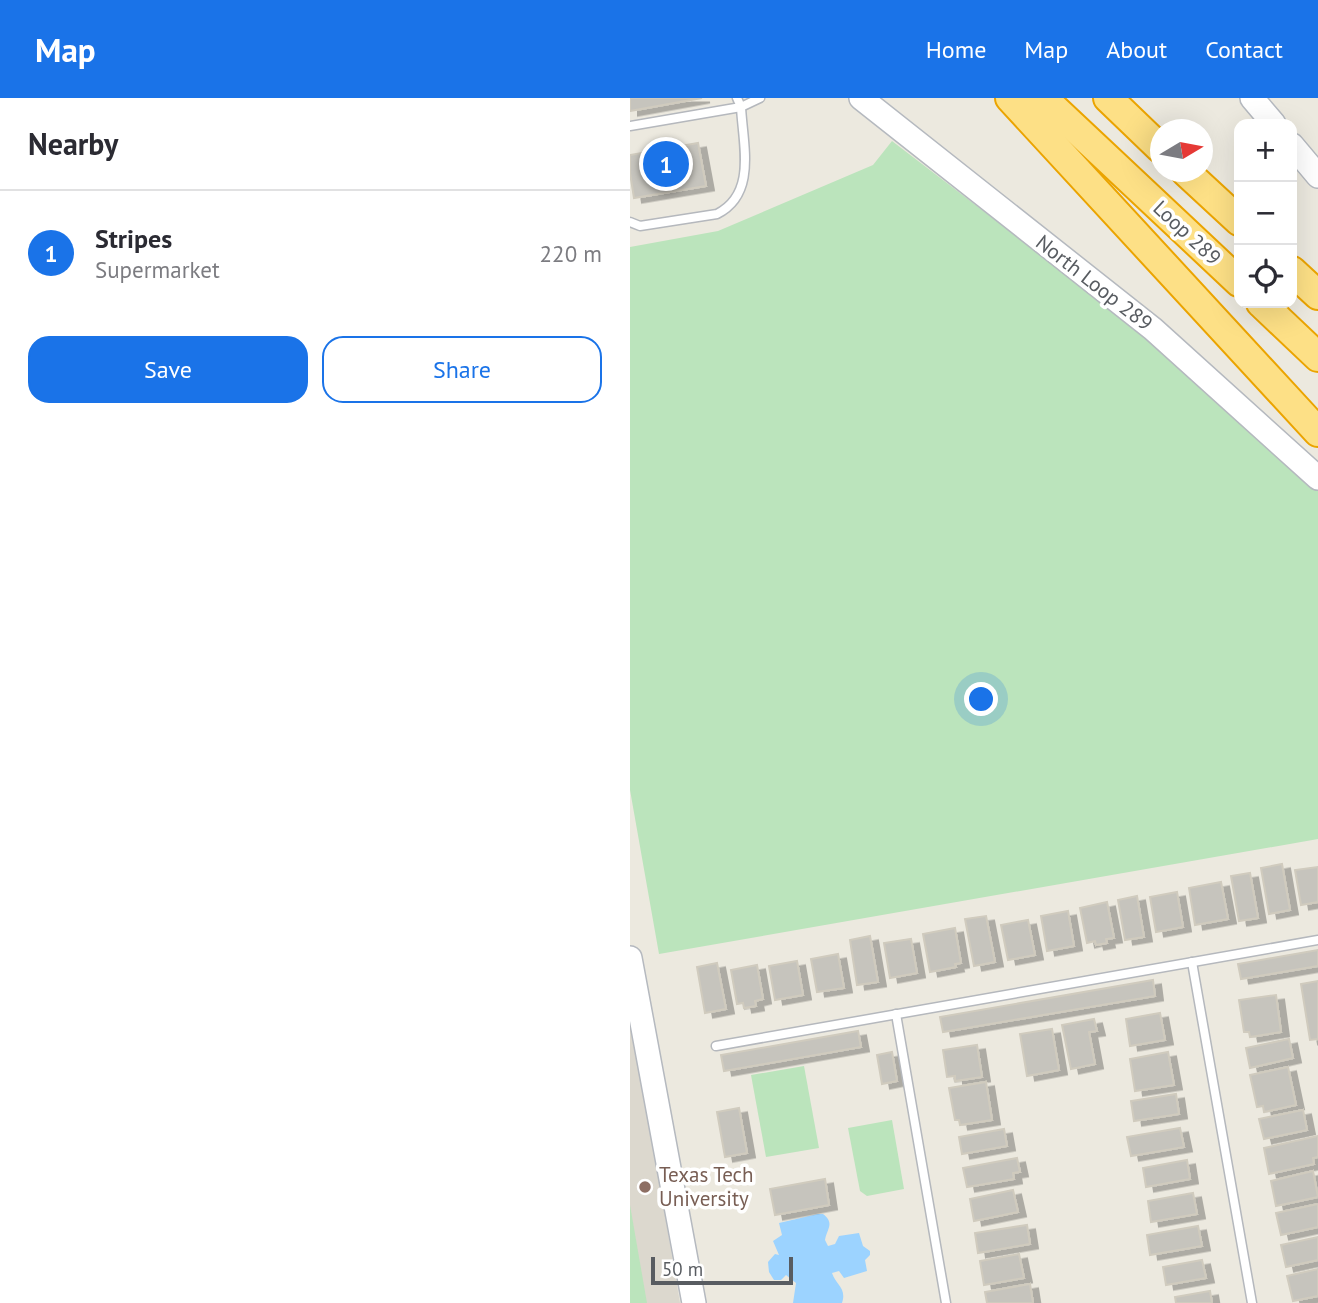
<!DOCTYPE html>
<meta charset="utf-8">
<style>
:root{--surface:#fff;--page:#f7f7f7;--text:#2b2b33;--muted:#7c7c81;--line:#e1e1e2;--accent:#1a73e8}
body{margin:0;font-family:"PT Sans",sans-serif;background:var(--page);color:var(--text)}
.controls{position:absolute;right:21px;top:21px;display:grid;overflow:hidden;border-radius:14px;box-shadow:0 7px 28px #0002}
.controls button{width:63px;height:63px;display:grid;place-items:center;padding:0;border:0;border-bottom:2px solid var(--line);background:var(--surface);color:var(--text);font:35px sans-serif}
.compass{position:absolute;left:520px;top:21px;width:63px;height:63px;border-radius:50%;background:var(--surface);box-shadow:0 7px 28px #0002;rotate:80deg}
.scale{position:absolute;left:21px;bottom:18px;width:142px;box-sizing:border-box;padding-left:7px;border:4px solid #585c61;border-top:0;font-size:19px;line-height:24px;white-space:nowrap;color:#585c61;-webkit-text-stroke:5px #fff;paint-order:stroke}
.you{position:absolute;left:352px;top:602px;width:24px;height:24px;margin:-18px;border:5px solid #fff;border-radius:50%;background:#1a73e8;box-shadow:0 0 0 10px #1a73e833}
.badge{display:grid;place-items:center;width:46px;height:46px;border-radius:50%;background:var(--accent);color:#fff;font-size:23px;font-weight:700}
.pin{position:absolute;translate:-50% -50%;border:4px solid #fff;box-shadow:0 2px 7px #0006}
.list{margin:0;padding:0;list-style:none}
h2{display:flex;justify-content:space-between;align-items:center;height:91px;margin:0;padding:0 28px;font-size:30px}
h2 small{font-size:23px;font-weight:400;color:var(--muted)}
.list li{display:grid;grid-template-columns:46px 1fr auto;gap:21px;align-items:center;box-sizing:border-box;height:126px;padding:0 28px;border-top:2px solid var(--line)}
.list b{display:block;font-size:26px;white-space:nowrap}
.list p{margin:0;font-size:23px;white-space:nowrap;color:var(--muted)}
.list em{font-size:23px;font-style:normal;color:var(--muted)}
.actions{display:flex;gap:14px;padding:21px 28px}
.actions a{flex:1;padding:16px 0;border:2px solid var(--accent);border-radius:21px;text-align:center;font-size:24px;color:var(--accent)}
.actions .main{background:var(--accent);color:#fff}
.icon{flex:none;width:38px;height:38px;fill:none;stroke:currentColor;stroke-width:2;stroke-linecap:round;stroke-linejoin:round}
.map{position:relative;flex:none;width:688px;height:1205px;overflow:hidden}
header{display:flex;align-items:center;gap:42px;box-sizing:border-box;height:98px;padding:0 35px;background:var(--accent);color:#fff}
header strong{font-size:33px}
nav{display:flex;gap:38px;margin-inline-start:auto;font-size:24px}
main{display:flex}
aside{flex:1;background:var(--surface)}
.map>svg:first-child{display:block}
.education{fill:#dcd8ce}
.green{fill:#bbe4bc}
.water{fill:#9cd3ff}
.building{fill:#c6c4bd;stroke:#d0cbbe;stroke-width:2;filter:url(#shadow)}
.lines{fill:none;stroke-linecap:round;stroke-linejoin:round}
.service-casing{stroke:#b5b8bd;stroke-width:11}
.secondary-casing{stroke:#b5b9bf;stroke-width:26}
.motorway-casing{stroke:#eba400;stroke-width:32}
.service{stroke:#fff;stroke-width:8}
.secondary{stroke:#fff;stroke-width:23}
.motorway{stroke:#fde086;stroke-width:28}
.education-dot{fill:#8d6e63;stroke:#fff;stroke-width:2.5}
.labels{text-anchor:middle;stroke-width:7;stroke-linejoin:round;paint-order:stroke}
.street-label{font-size:21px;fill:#585c61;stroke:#fff}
.education-label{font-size:21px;fill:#785e54;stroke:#fff;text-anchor:start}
</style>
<header>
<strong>Map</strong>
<nav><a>Home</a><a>Map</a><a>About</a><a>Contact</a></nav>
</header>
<main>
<aside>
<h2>Nearby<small></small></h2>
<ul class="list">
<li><span class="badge">1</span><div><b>Stripes</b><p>Supermarket</p></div><em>220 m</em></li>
</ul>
<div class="actions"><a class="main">Save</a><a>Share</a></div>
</aside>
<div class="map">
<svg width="688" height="1205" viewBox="0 0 688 1205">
<defs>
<filter id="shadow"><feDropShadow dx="8" dy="4.5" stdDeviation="0" flood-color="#0004"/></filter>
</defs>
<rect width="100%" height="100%" fill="#ece9df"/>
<polygon class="education" points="0,914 10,972 50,1205 0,1205"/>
<g class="green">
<polygon points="262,43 509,232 688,390 688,741 29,856 0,692 0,149 88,133 243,67"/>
<polygon points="174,968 189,1050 136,1059 121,977"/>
<polygon points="262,1022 274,1091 237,1098 230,1093 218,1030"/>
<polygon points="0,1107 17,1205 0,1205"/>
</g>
<path class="water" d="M188,1116H193C205,1125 197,1131 195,1142L198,1148L205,1146L209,1138L229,1135L233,1148L240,1153V1157L235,1162L237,1173L214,1180L209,1173L202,1175C206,1187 217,1190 212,1205H163L166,1185L156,1177L151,1182H144L139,1174L138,1164L145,1156L149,1157L143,1143L152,1137L149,1125Z"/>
<g class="building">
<polygon points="0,0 72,0 0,13"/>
<polygon points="68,45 76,88 4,100 0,75 0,57"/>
<polygon points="652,766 660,812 639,816 631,770"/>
<polygon points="688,769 688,804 671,807 665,772"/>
<polygon points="620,775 628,820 609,823 601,778"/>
<polygon points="591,784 598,821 565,827 559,790"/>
<polygon points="547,794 553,829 526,834 520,799"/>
<polygon points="507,798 514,839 495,842 488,802"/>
<polygon points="477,804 484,840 476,841 477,845 466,847 465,843 457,845 450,810"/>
<polygon points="438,813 444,848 417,853 411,818"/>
<polygon points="356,818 365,864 344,868 335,821"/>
<polygon points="398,822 405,857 378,862 371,827"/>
<polygon points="325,830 331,865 325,866 326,869 300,874 293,836"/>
<polygon points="240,838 248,884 227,887 220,842"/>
<polygon points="281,841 287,875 260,880 254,845"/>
<polygon points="688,852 688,868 611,881 608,866"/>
<polygon points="208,856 214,890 187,894 181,861"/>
<polygon points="167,863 173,897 145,902 139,868"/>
<polygon points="87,865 96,911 75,915 67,869"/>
<polygon points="127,867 133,901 125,903 126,908 114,910 113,905 107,906 101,872"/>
<polygon points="523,882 525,898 313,934 310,919"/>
<polygon points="688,883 688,941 680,942 671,886"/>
<polygon points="646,897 651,934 620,939 619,934 614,934 609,902"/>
<polygon points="530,915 535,942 500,948 496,921"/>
<polygon points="464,921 467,933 459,934 465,966 441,971 432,927"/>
<polygon points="422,931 429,972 397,978 390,936"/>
<polygon points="228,933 231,949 94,973 91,957"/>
<polygon points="659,941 663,960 620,970 616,950"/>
<polygon points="347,947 352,979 325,983 325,978 317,979 313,952"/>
<polygon points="262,954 267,983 252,986 247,957"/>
<polygon points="538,954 544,987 505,993 500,961"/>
<polygon points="658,969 666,1007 634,1014 633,1008 627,1009 620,977"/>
<polygon points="356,984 362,1022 330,1027 329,1022 325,1022 319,990"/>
<polygon points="546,996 549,1016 504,1023 501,1003"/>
<polygon points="109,1010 117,1055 95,1059 87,1014"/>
<polygon points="673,1012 677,1032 634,1041 629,1021"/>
<polygon points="550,1030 554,1049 501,1058 497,1039"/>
<polygon points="374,1031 377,1048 332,1056 329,1039"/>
<polygon points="688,1038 688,1059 683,1060 684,1066 639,1076 634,1050"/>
<polygon points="387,1060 390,1074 383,1075 384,1081 337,1089 333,1070"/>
<polygon points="557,1062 560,1081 516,1089 513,1070"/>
<polygon points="683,1073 688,1099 646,1108 641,1083"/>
<polygon points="195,1081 199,1107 145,1117 140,1091"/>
<polygon points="383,1092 388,1114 344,1123 340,1101"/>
<polygon points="563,1095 567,1116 521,1124 518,1103"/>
<polygon points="688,1106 688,1129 651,1137 646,1115"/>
<polygon points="397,1127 400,1146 348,1155 345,1135"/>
<polygon points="568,1128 572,1148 520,1157 517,1137"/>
<polygon points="688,1139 688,1162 656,1169 651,1147"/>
<polygon points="389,1156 394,1180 354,1187 350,1163"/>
<polygon points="572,1162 576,1180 536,1187 533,1169"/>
<polygon points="688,1171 688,1198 663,1203 657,1178"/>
<polygon points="400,1186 403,1205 357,1205 355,1194"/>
<polygon points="580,1193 582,1205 546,1205 545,1199"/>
</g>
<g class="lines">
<g class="service-casing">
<g id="service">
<polyline points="0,28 111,9 107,0"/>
<path d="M0,124L10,128L87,116C127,96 113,47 111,9L130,0"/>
<polyline points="562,864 622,1205"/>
<polyline points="266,916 316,1205"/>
<polyline points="86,948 688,842"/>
</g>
</g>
<g class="secondary-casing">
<g id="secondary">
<polyline points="231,0 523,231 688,380"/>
<polyline points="622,0 644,26"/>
<polyline points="662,47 688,78"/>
<polyline points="0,860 64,1205"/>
</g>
</g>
<g class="motorway-casing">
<g id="motorway">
<polyline points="380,0 688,334"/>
<polyline points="413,0 609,184"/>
<polyline points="478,0 530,50"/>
<polyline points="556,74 609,123"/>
<polyline points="662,173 688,197"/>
<polyline points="631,205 688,259"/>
</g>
</g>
<use href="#service" class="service"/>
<use href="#secondary" class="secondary"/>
<use href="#motorway" class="motorway"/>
</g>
<circle class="education-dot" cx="15" cy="1089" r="7"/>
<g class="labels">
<g class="street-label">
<text transform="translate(557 135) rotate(43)" y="7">Loop 289</text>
<text transform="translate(464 185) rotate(38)" y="7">North Loop 289</text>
</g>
<g class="education-label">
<text x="29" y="1084">Texas Tech<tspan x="29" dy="24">University</tspan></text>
</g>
</g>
</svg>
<div class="controls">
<button>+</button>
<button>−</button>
<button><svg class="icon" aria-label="locate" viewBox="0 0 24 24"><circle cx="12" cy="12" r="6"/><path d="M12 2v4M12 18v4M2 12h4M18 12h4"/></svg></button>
</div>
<svg class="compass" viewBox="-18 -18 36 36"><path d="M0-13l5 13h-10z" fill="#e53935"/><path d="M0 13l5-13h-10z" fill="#7c7c81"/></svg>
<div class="scale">50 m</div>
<div class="you"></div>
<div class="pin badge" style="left:36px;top:66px">1</div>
</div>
</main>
